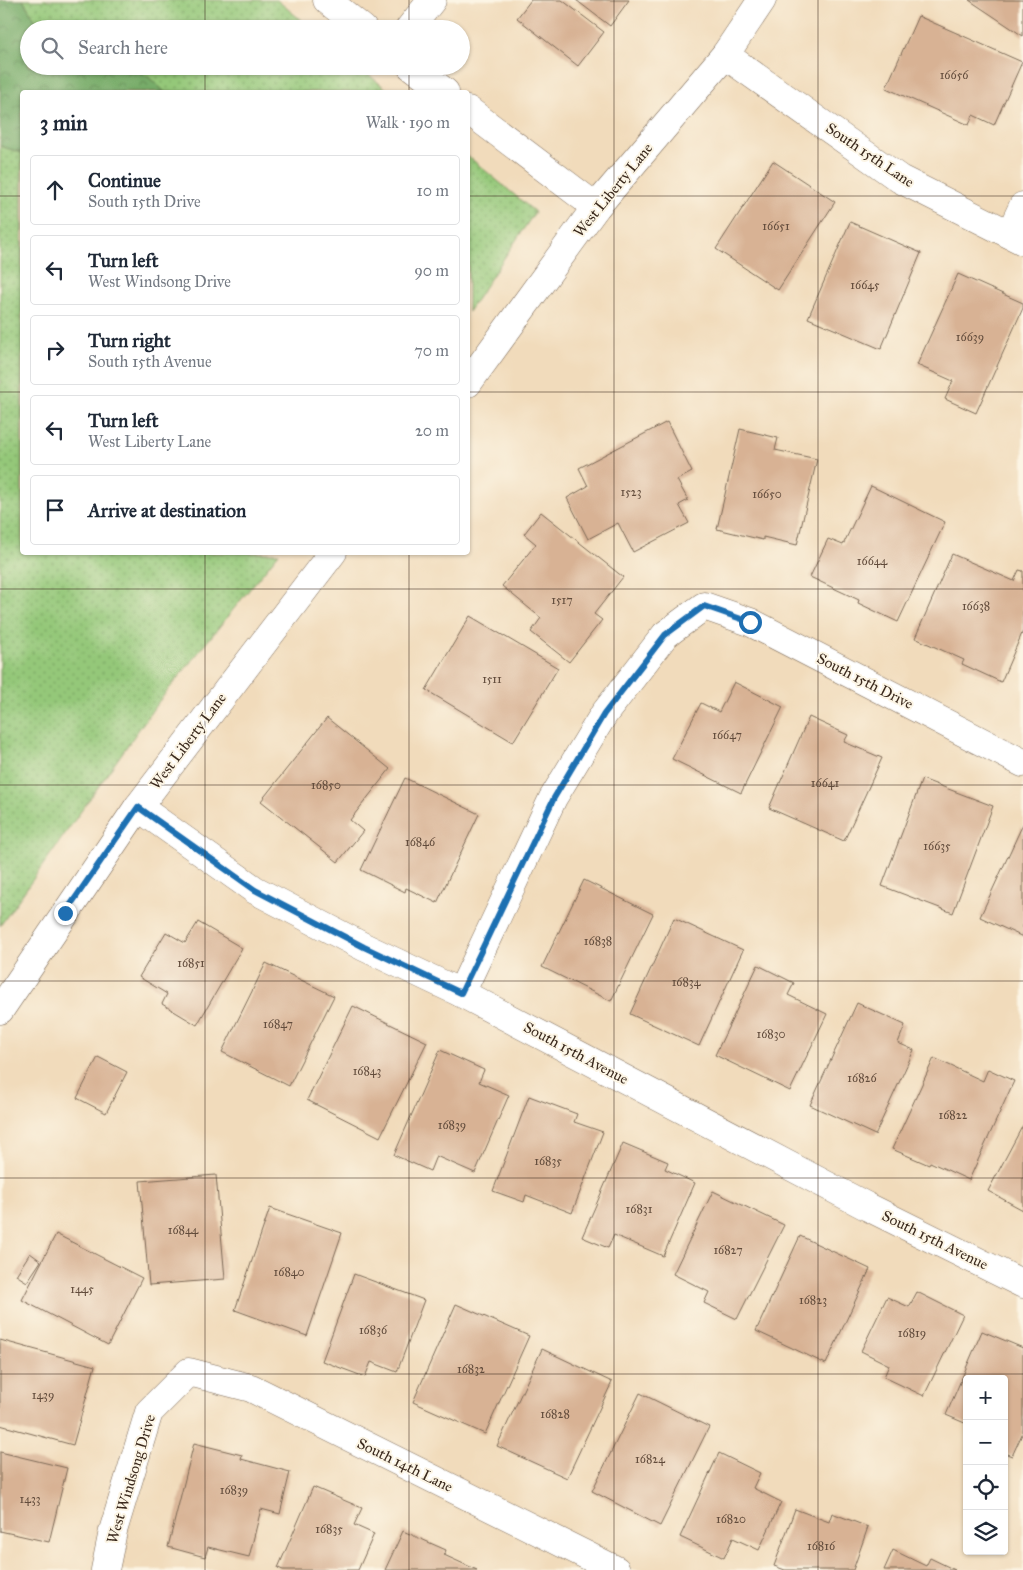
<!DOCTYPE html>
<meta charset="utf-8">
<style>
:root{--surface:#fff;--page:#f2f2f3;--text:#1f2937;--muted:#747a83;--line:#e0e1e3}
body{margin:0;font-family:"IM FELL Great Primer",serif;background:var(--page);color:var(--text)}
.controls{position:absolute;right:15px;bottom:15px;display:grid;overflow:hidden;border-radius:5px;box-shadow:0 1px 4px #0004}
.controls button{width:45px;height:45px;display:grid;place-items:center;padding:0;border:0;border-bottom:1px solid var(--line);background:var(--surface);color:var(--text);font:25px sans-serif}
.stop{position:absolute;width:15px;height:15px;margin:-11px;border:4px solid #1f6fb2;border-radius:50%;background:#fff}
.stop.end{background:#1f6fb2;border-color:#fff;box-shadow:0 1px 5px #0008}
.list{margin:0;padding:0;list-style:none}
h2{display:flex;justify-content:space-between;align-items:center;height:65px;margin:0;padding:0 20px;font-size:21px}
h2 small{font-size:16px;font-weight:400;color:var(--muted)}
.list li{display:grid;grid-template-columns:32px 1fr auto;gap:15px;align-items:center;box-sizing:border-box;height:70px;margin:0 10px 10px;padding:0 10px;border:1px solid var(--line);border-radius:5px}
.list b{display:block;font-size:19px;white-space:nowrap}
.list p{margin:0;font-size:16px;white-space:nowrap;color:var(--muted)}
.list em{font-size:16px;font-style:normal;color:var(--muted)}
.icon{flex:none;width:28px;height:28px;fill:none;stroke:currentColor;stroke-width:2;stroke-linecap:round;stroke-linejoin:round}
.map{position:relative;flex:none;width:1023px;height:1570px;overflow:hidden}
.search{position:absolute;background:var(--surface);box-shadow:0 1px 4px #0004;left:20px;top:20px;width:450px;height:55px;display:flex;align-items:center;gap:12px;box-sizing:border-box;padding:0 18px;border-radius:28px;color:var(--muted);font-size:19px}
.panel{position:absolute;background:var(--surface);box-shadow:0 1px 4px #0004;left:20px;top:90px;width:450px;height:465px;border-radius:5px}
.map>svg:first-child{display:block}
.grass{fill:url(#grass-dots);stroke:#68794c}
.forest{fill:url(#forest-crowns);stroke:#596b44}
.building{fill:#d8b294}
.lines{fill:none;stroke-linecap:round;stroke-linejoin:round}
.minor-casing{stroke:#7b6855;stroke-width:29}
.minor{stroke:#fff;stroke-width:28}
.route{stroke:#1f6fb2;stroke-width:6}
.grid{fill:none;stroke:#3b2a1e;stroke-width:1;stroke-opacity:0.55}
.labels{text-anchor:middle;stroke-width:4;stroke-linejoin:round;paint-order:stroke}
.number-label{font-size:12px;fill:#624c3c}
.street-label{font-size:15px;fill:#3b2a1e;stroke:#fcf5e5}
</style>
<div class="map">
<svg width="1023" height="1570" viewBox="0 0 1023 1570">
<defs>
<pattern id="grass-dots" width="8" height="8" patternUnits="userSpaceOnUse" patternTransform="scale(1.25)"><rect width="8" height="8" fill="#94c879"/><path d="M2 2h.1M6 6h.1" fill="none" stroke="#7aa363" stroke-width="1.8" stroke-linecap="round"/></pattern>
<pattern id="forest-crowns" width="20" height="18" patternUnits="userSpaceOnUse" patternTransform="scale(1.25)"><rect width="20" height="18" fill="#77ac69"/><path d="M2 6a3 3 0 1 1 6 0M12 15a3 3 0 1 1 6 0" fill="none" stroke="#638c56"/></pattern>
</defs>
<rect width="100%" height="100%" fill="#fcf5e5"/>
<filter id="ink" filterUnits="userSpaceOnUse"><feTurbulence type="fractalNoise" baseFrequency=".02" numOctaves="2"/><feDisplacementMap in="SourceGraphic" scale="10" xChannelSelector="R" yChannelSelector="G"/><feConvolveMatrix kernelMatrix="1 2 1 2 8 2 1 2 1" color-interpolation-filters="sRGB"/></filter>
<filter id="wash" filterUnits="userSpaceOnUse"><feTurbulence type="fractalNoise" baseFrequency=".0096" numOctaves="4" result="noise"/><feDisplacementMap in="SourceGraphic" scale="20" xChannelSelector="R" yChannelSelector="G"/><feGaussianBlur stdDeviation="1.12" result="paint"/><feColorMatrix in="noise" values="0 0 0 0 0 0 0 0 0 0 0 0 0 0 0 0 0 1.4 0 .05"/><feComposite in="paint" operator="in"/></filter>
<g filter="url(#wash)">
<rect width="100%" height="100%" fill="#f1dbbb"/>
<g class="grass">
<polygon points="23,0 277,0 312,29 45,29 38,25"/>
<polygon points="126,66 358,66 390,92 165,92 147,76"/>
<polygon points="0,146 22,153 22,552 279,553 156,705 0,926"/>
<polygon points="468,156 535,212 468,312"/>
</g>
<polygon class="forest" points="0,0 23,0 38,25 45,29 29,29 29,66 126,66 147,76 165,92 22,92 22,153 0,146"/>
<g id="blocks">
<g class="building">
<polygon points="531,0 562,0 604,32 578,66 517,18"/>
<polygon points="576,0 629,0 610,26"/>
<polygon points="969,0 1023,0 1023,36"/>
<polygon points="918,16 1022,62 994,125 973,115 969,125 886,88"/>
<polygon points="773,161 835,202 778,290 716,249"/>
<polygon points="850,222 921,253 881,349 808,318"/>
<polygon points="958,274 1023,303 1023,308 976,413 945,399 953,381 917,365"/>
<polygon points="667,422 692,472 677,480 688,500 679,505 689,523 633,552 618,523 588,539 567,498 588,486 579,468"/>
<polygon points="740,429 778,438 775,450 817,459 797,545 763,537 763,540 717,529"/>
<polygon points="871,486 945,522 898,622 858,603 859,600 810,577 828,539 843,545"/>
<polygon points="541,512 623,577 594,614 602,620 569,662 531,632 541,618 502,586 536,544 524,534"/>
<polygon points="952,554 1014,581 1019,570 1023,571 1023,631 1001,682 962,664 964,660 915,638"/>
<polygon points="470,616 558,668 513,742 426,690"/>
<polygon points="734,682 783,707 741,793 672,759 701,703 719,712"/>
<polygon points="809,717 848,735 844,742 882,758 844,841 769,808"/>
<polygon points="327,718 390,769 350,820 363,831 338,862 261,801"/>
<polygon points="405,778 479,814 437,903 406,888 405,892 361,870"/>
<polygon points="922,779 993,806 953,913 882,886"/>
<polygon points="1023,824 1023,937 980,917"/>
<polygon points="584,880 653,914 611,1001 542,967"/>
<polygon points="674,918 743,950 699,1046 630,1014"/>
<polygon points="198,922 242,948 197,1025 162,1004 167,994 139,977 166,932 185,943"/>
<polygon points="266,963 334,996 289,1086 222,1052"/>
<polygon points="758,965 794,983 788,995 827,1014 790,1091 715,1055"/>
<polygon points="857,1003 905,1025 898,1043 914,1050 875,1135 810,1105"/>
<polygon points="353,1006 427,1042 380,1137 307,1100"/>
<polygon points="440,1050 484,1070 479,1082 509,1095 475,1173 436,1156 430,1171 394,1155"/>
<polygon points="98,1057 127,1072 106,1113 77,1098"/>
<polygon points="934,1058 983,1081 988,1069 1014,1081 969,1180 930,1162 929,1165 892,1149"/>
<polygon points="529,1096 577,1114 574,1122 603,1132 572,1213 526,1195 524,1202 493,1191"/>
<polygon points="1023,1125 1023,1210 988,1191"/>
<polygon points="623,1143 668,1162 665,1169 695,1183 663,1256 614,1235 608,1248 582,1237"/>
<polygon points="216,1175 225,1279 149,1285 140,1181"/>
<polygon points="713,1191 784,1225 737,1319 704,1303 709,1292 673,1274"/>
<polygon points="270,1208 342,1233 307,1336 235,1310"/>
<polygon points="56,1234 142,1278 108,1345 22,1300"/>
<polygon points="800,1236 870,1269 826,1364 756,1331"/>
<polygon points="30,1253 41,1261 27,1282 16,1275"/>
<polygon points="354,1274 424,1300 397,1372 371,1362 365,1377 322,1361"/>
<polygon points="917,1292 963,1315 924,1396 884,1377 889,1365 861,1351 887,1297 909,1307"/>
<polygon points="456,1304 529,1336 485,1434 413,1402"/>
<polygon points="982,1331 1023,1348 1023,1432 1012,1456 1004,1453 1004,1379 967,1379 967,1424 946,1415"/>
<polygon points="0,1340 95,1366 73,1445 0,1425"/>
<polygon points="542,1349 612,1382 567,1478 497,1446"/>
<polygon points="640,1393 709,1427 660,1526 592,1491"/>
<polygon points="194,1443 242,1455 241,1459 290,1472 280,1514 261,1509 249,1557 208,1547 205,1557 168,1547"/>
<polygon points="0,1452 67,1468 49,1542 0,1531"/>
<polygon points="719,1453 760,1473 753,1488 781,1502 759,1550 733,1538 724,1558 680,1537"/>
<polygon points="313,1487 362,1508 354,1525 374,1534 358,1570 283,1570 278,1568"/>
<polygon points="795,1509 829,1522 832,1513 868,1527 853,1570 785,1570 774,1566"/>
<polygon points="403,1531 446,1550 444,1555 477,1570 385,1570"/>
<polygon points="893,1550 926,1566 930,1558 955,1570 884,1570"/>
</g>
</g>
</g>
<g filter="url(#ink)">
<use href="#blocks" fill-opacity="0" stroke="#7b6855" stroke-width="1"/>
<g class="lines">
<g class="minor-casing">
<g id="minor">
<polyline points="327,0 363,29"/>
<polyline points="409,29 432,0"/>
<polyline points="725,55 900,179 1023,241"/>
<polyline points="411,66 445,92"/>
<polyline points="468,110 596,207"/>
<polyline points="1010,234 1023,206"/>
<polyline points="468,383 596,207 725,55 762,0"/>
<polyline points="138,807 255,890 364,947 461,993 868,1207 1023,1284"/>
<polyline points="461,993 553,798 604,714 665,635 704,606 750,622 1023,763"/>
<polyline points="0,1010 138,807 333,552"/>
<polyline points="105,1570 113,1531 149,1412 189,1372 251,1388 616,1570"/>
</g>
</g>
<use href="#minor" class="minor"/>
</g>
</g>
<g class="lines" filter="url(#ink)">
<polyline class="route" points="65,913 138,807 255,890 364,947 461,993 554,798 604,714 665,635 704,606 750,622"/>
</g>
<path class="grid" d="M205,0V29M409,0V29M614,0V1570M818,0V1570M205,66V92M409,66V92M0,196H22M468,196H1023M0,392H22M468,392H1023M205,552V1570M409,552V1570M0,589H1023M0,785H1023M0,981H1023M0,1178H1023M0,1374H1023"/>
<g class="labels">
<g class="number-label">
<text x="954" y="79">16656</text>
<text x="776" y="230">16651</text>
<text x="865" y="289">16645</text>
<text x="970" y="341">16639</text>
<text x="631" y="496">1523</text>
<text x="767" y="498">16650</text>
<text x="872" y="565">16644</text>
<text x="562" y="604">1517</text>
<text x="976" y="610">16638</text>
<text x="492" y="683">1511</text>
<text x="727" y="739">16647</text>
<text x="825" y="787">16641</text>
<text x="326" y="789">16850</text>
<text x="420" y="846">16846</text>
<text x="937" y="850">16635</text>
<text x="598" y="945">16838</text>
<text x="191" y="967">16851</text>
<text x="686" y="986">16834</text>
<text x="278" y="1028">16847</text>
<text x="771" y="1038">16830</text>
<text x="367" y="1075">16843</text>
<text x="862" y="1082">16826</text>
<text x="953" y="1119">16822</text>
<text x="452" y="1129">16839</text>
<text x="548" y="1165">16835</text>
<text x="639" y="1213">16831</text>
<text x="183" y="1234">16844</text>
<text x="728" y="1254">16827</text>
<text x="289" y="1276">16840</text>
<text x="82" y="1293">1445</text>
<text x="813" y="1304">16823</text>
<text x="373" y="1334">16836</text>
<text x="912" y="1337">16819</text>
<text x="471" y="1373">16832</text>
<text x="43" y="1399">1439</text>
<text x="555" y="1418">16828</text>
<text x="650" y="1463">16824</text>
<text x="234" y="1494">16839</text>
<text x="30" y="1503">1433</text>
<text x="731" y="1523">16820</text>
<text x="329" y="1533">16835</text>
<text x="821" y="1550">16816</text>
</g>
<g class="street-label">
<text transform="translate(870 155) rotate(34)" y="5">South 15th Lane</text>
<text transform="translate(613 190) rotate(-51)" y="5">West Liberty Lane</text>
<text transform="translate(865 681) rotate(27)" y="5">South 15th Drive</text>
<text transform="translate(188 741) rotate(-53)" y="5">West Liberty Lane</text>
<text transform="translate(576 1053) rotate(28)" y="5">South 15th Avenue</text>
<text transform="translate(935 1240) rotate(26)" y="5">South 15th Avenue</text>
<text transform="translate(405 1465) rotate(26)" y="5">South 14th Lane</text>
<text transform="translate(131 1479) rotate(-73)" y="5">West Windsong Drive</text>
</g>
</g>
</svg>
<div class="controls">
<button>+</button>
<button>−</button>
<button><svg class="icon" aria-label="locate" viewBox="0 0 24 24"><circle cx="12" cy="12" r="6"/><path d="M12 2v4M12 18v4M2 12h4M18 12h4"/></svg></button>
<button><svg class="icon" aria-label="layers" viewBox="0 0 24 24"><path d="M12 4l9 5-9 5-9-5zM3 14l9 5 9-5"/></svg></button>
</div>
<div class="stop" style="left:750px;top:622px"></div>
<div class="stop end" style="left:65px;top:913px"></div>
<div class="search"><svg class="icon" aria-label="search" viewBox="0 0 24 24"><circle cx="10" cy="10" r="6"/><path d="M15 15l6 6"/></svg>Search here</div>
<section class="panel">
<h2>3 min<small>Walk · 190 m</small></h2>
<ul class="list">
<li><svg class="icon" aria-label="ahead" viewBox="0 0 24 24"><path d="M12 20V5M6 11l6-6 6 6"/></svg><div><b>Continue</b><p>South 15th Drive</p></div><em>10 m</em></li>
<li><svg class="icon" aria-label="left" viewBox="0 0 24 24"><path d="M17 20v-9H6M10 6l-5 5 5 5"/></svg><div><b>Turn left</b><p>West Windsong Drive</p></div><em>90 m</em></li>
<li><svg class="icon" aria-label="right" viewBox="0 0 24 24"><path d="M7 20v-9h11M14 6l5 5-5 5"/></svg><div><b>Turn right</b><p>South 15th Avenue</p></div><em>70 m</em></li>
<li><svg class="icon" aria-label="left" viewBox="0 0 24 24"><path d="M17 20v-9H6M10 6l-5 5 5 5"/></svg><div><b>Turn left</b><p>West Liberty Lane</p></div><em>20 m</em></li>
<li><svg class="icon" aria-label="arrive" viewBox="0 0 24 24"><path d="M6 21V4h12l-3 4 3 4H6"/></svg><div><b>Arrive at destination</b></div></li>
</ul>
</section>
</div>
